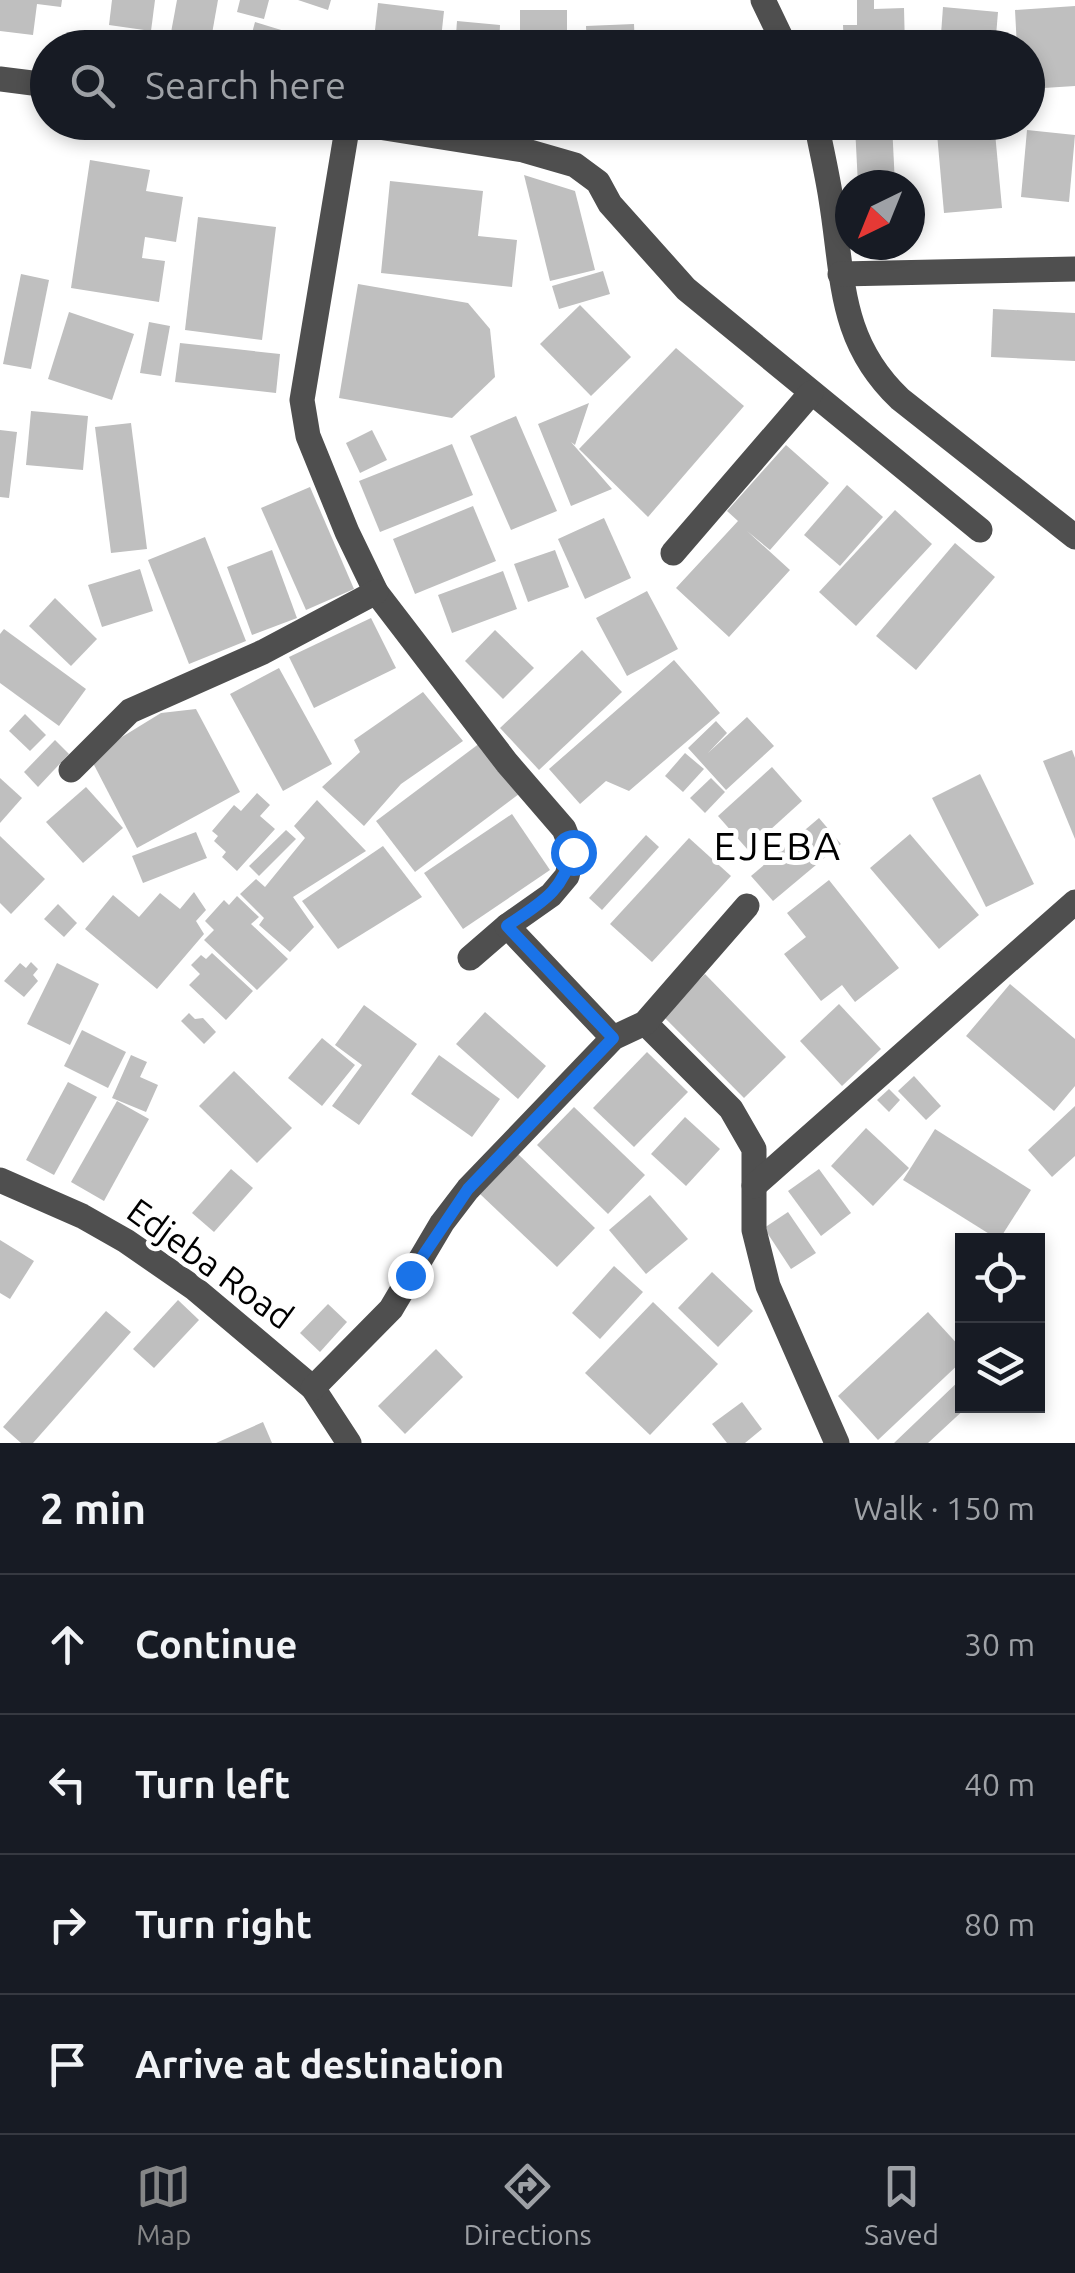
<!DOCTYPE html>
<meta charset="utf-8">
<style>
:root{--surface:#171b24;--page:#20242c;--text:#f1f3f6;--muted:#9ea1a6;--line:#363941;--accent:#858687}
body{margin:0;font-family:Ubuntu,sans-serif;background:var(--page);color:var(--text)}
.controls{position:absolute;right:30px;bottom:30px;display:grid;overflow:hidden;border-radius:0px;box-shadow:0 5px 15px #0003}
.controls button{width:90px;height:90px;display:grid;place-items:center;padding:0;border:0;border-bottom:2px solid var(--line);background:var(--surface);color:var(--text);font:50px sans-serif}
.compass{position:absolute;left:835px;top:170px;width:90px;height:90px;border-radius:50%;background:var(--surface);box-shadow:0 5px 15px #0003;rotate:223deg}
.stop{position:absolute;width:30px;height:30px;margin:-22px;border:8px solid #1a73e8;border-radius:50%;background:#fff}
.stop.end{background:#1a73e8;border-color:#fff;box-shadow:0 2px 10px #0008}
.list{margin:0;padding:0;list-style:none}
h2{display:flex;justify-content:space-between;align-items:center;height:130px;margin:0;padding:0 40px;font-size:42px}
h2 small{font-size:32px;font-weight:400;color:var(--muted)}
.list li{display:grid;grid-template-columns:65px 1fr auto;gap:30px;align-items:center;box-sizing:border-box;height:140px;padding:0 40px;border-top:2px solid var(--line)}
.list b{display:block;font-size:38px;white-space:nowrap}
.list em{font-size:32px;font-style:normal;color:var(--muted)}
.icon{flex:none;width:55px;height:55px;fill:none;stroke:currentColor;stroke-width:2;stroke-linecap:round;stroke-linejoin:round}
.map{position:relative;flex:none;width:1075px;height:1443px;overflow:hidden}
.search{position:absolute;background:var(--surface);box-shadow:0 5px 15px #0003;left:30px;right:30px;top:30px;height:110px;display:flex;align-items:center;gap:25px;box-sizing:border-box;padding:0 35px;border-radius:55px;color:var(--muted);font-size:38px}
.sheet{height:690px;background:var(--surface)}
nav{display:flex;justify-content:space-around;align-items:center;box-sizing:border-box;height:140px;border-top:2px solid var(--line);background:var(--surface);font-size:28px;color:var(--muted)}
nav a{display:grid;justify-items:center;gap:5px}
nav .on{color:var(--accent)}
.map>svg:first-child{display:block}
.building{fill:#bfbfbf}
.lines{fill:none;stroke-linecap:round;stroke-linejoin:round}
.minor{stroke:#4f4f4f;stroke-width:25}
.route{stroke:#1a73e8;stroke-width:12}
.labels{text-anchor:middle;stroke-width:10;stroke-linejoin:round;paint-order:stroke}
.street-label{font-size:35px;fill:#000;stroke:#fff}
.quarter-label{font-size:40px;letter-spacing:2.5px;fill:#000;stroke:#fff}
</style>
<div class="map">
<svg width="1075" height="1443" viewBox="0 0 1075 1443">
<rect width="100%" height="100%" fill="#fff"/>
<g class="building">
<polygon points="0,0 62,0 61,7 37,4 33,35 0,31"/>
<polygon points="112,0 155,0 151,31 109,25"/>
<polygon points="177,0 218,0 210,45 170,38"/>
<polygon points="240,0 269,0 264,19 237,12"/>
<polygon points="298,0 331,0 328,10"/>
<polygon points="857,0 874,0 874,9 904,8 905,48 844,48 843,25 857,25"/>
<polygon points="378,3 444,11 440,48 373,48"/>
<polygon points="1075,6 1075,86 1028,89 1028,48 1017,48 1015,10"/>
<polygon points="943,7 998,12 995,48 940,48"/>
<rect x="520" y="10" width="47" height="38"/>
<polygon points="457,21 500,25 499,48 455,48"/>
<polygon points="255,22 327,44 326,48 248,48"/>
<polygon points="634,24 635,48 587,48 586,26"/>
<polygon points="936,122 994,122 1002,208 944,213"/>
<polygon points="892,124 895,185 858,185 855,126"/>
<polygon points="1027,130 1075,135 1069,202 1021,197"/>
<polygon points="90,160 150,170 146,191 183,197 176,242 145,237 142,258 165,261 159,302 71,288"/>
<polygon points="524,175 575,191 595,270 550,281"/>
<polygon points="390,181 483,191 478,236 517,240 512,287 381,273"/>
<polygon points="198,217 276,227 262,340 185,330"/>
<polygon points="603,271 610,294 559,309 552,286"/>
<polygon points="21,274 49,280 31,369 3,364"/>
<polygon points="358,284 468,303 490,329 495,377 452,418 339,398"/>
<polygon points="580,305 631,357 591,396 540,344"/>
<polygon points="993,309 1075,313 1075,361 991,357"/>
<polygon points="69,312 134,334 112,400 48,379"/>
<polygon points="149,322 170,326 161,376 140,373"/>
<polygon points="180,343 280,354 276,393 175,382"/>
<polygon points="676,348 744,406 648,517 579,449"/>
<polygon points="589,403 575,445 571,442 612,489 571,506 538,424"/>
<polygon points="31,411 88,416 83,470 26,465"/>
<polygon points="516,416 557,511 511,530 470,436"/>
<polygon points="131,423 147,549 111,553 95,427"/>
<polygon points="0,430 17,432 9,498 0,497"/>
<polygon points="372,430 387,460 360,473 346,443"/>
<polygon points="452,444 473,495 380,532 359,481"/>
<polygon points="786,445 829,483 770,550 747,531 790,570 729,637 676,588 738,521 727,511"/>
<polygon points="847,485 883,517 840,566 804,535"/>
<polygon points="310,487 354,589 306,610 261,508"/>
<polygon points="473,506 496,561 415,594 393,539"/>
<polygon points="895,510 932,544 856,626 819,592"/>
<polygon points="604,518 631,578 585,599 558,539"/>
<polygon points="205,537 246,641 189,664 148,560"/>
<polygon points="955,543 995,577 916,670 876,636"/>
<polygon points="272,550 297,618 252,635 227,567"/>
<polygon points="555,550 569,587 528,602 514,564"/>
<polygon points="140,569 153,611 102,627 88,585"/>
<polygon points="503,571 517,609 452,633 438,595"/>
<polygon points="647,591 678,649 627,676 596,618"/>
<polygon points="55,598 97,639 71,666 29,626"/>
<polygon points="371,618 396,668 314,708 289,657"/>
<polygon points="4,629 86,689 59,726 0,683 0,634"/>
<polygon points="495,630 534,668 503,699 465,661"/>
<polygon points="582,650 622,692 539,770 500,728"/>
<polygon points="674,660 720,713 629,791 606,781 580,804 549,769"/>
<polygon points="279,668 332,764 283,791 230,694"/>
<polygon points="423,692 463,741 401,784 364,826 322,787 360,752 354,740"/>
<polygon points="196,709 240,792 137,848 92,761 117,740 161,713"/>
<polygon points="25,714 46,735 30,751 9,731"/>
<polygon points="747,717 774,746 726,790 688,748 716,721 727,733 708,753"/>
<polygon points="55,740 69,754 38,787 24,772"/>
<polygon points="480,743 519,794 415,872 376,821"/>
<polygon points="1072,750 1075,758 1075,839 1043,761"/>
<polygon points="685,753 704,769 683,792 665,776"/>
<polygon points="772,767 802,801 748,850 718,816"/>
<polygon points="980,774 1034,884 986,907 932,798"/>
<polygon points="0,778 22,798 0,823"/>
<polygon points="711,778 725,792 705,813 690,798"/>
<polygon points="86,787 123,828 83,863 46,822"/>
<polygon points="257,793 270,805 260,816 275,829 237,871 222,857 226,852 214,841 218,836 212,831 234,805 241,811"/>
<polygon points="317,800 366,851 293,897 314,927 290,952 259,925 264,918 240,894 256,879 265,887 305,838 294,826"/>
<polygon points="512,814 550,870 463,929 424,873"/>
<polygon points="819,818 841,844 773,901 751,876"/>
<polygon points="286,830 296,839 259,876 249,866"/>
<polygon points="196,832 207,858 143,883 132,856"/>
<polygon points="910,834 979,915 939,949 870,868"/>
<polygon points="646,835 659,847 602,910 589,898"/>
<polygon points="0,836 45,879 11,914 0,903"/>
<polygon points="689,838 731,876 652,962 610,924"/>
<polygon points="383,846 422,897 338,949 302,901"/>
<polygon points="829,880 899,968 855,1002 842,985 821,1001 784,954 806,937 787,913"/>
<polygon points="194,892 206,910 196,921 204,934 157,989 85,929 113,895 139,917 160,893 180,909"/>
<polygon points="237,896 259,917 251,924 288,959 257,990 204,940 214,930 205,921 224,900 229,905"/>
<polygon points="58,904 77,923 64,937 44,919"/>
<polygon points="212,953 253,991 226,1020 189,985 200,974 191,965 201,955 206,959"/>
<polygon points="31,962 38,969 33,975 38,981 24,997 4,981 20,963 26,968"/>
<polygon points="57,963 99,984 70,1045 27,1024"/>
<polygon points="705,974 786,1057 744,1098 663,1016"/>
<polygon points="1010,984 1075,1039 1075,1086 1054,1111 966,1036"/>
<polygon points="839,1004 881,1049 842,1086 800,1041"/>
<polygon points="364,1005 417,1044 359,1125 332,1106 362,1065 335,1045"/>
<polygon points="485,1012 546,1066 518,1099 456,1044"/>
<polygon points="189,1013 195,1019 203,1018 216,1032 204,1044 181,1021"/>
<polygon points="82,1030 126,1052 108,1088 64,1066"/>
<polygon points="322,1038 355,1065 322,1106 288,1078"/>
<polygon points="647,1052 688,1092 634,1147 593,1108"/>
<polygon points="131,1055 147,1062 140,1077 158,1085 146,1112 112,1098"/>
<polygon points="439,1055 500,1099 472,1137 411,1094"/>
<polygon points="234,1071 292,1128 257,1163 199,1106"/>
<polygon points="914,1076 941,1106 926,1120 898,1091"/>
<polygon points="68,1082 97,1097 54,1175 26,1160"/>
<polygon points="889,1089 900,1100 889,1112 877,1100"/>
<polygon points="117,1101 149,1119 104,1201 71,1182"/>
<polygon points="1075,1106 1075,1156 1052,1177 1028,1150"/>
<polygon points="574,1107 645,1175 608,1214 537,1145"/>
<polygon points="685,1117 720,1149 686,1186 651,1154"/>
<polygon points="866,1128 909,1168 873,1206 831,1166"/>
<polygon points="935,1129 1031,1190 999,1240 903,1180"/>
<polygon points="518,1154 595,1228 557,1267 480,1194"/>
<polygon points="231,1169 253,1188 214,1232 192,1213"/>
<polygon points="819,1169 851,1213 821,1236 788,1191"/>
<polygon points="650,1195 688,1239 646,1274 609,1230"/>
<polygon points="788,1212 816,1253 791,1269 764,1228"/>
<polygon points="0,1240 34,1261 10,1299 0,1293"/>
<polygon points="614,1266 643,1292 600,1339 572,1313"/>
<polygon points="712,1272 753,1311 718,1347 678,1308"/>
<polygon points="178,1300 199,1320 154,1368 133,1349"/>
<polygon points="653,1302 718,1364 650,1435 585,1373"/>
<polygon points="328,1304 347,1322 320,1352 300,1333"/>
<polygon points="106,1311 131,1332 33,1443 21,1443 3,1427"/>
<polygon points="928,1312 962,1349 962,1361 878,1440 838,1396"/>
<polygon points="436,1349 463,1377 405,1434 378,1406"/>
<polygon points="962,1378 962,1406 968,1406 928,1443 894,1443"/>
<polygon points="742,1402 762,1429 745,1443 727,1443 712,1424"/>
<polygon points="263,1422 272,1443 216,1443"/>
</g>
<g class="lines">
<g class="minor">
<polyline points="763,0 786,48"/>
<polyline points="0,79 48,85"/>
<polyline points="347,122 523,150 575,165 598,182 610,204 686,289 980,530"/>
<path d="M816,122C821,148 827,173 831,199C844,278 838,340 900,399L1075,537"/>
<polyline points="348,123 302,400 308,436 347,532 376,592 507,763 564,829 573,852 567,876 551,895 507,926 470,958"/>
<polyline points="840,274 1075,269"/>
<polyline points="673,553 811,393"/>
<polyline points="71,770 130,711 263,652 376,592"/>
<polyline points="507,926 613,1038"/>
<polyline points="645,1023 731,1109 754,1149 754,1230 768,1286 837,1443"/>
<polyline points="0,1180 82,1216 126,1241 194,1288 313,1388 349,1443"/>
<polyline points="754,1186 1075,902"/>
<polyline points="313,1388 391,1309 442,1223 468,1189 613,1038 645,1023 747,906"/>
</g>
</g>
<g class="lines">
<path class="route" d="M410,1275L468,1189L613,1038L507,926C541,902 561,894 573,852"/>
</g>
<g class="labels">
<g class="street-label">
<text transform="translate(210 1264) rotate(36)" y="12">Edjeba Road</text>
</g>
<g class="quarter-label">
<text x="778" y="860">EJEBA</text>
</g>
</g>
</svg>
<div class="controls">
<button><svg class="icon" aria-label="locate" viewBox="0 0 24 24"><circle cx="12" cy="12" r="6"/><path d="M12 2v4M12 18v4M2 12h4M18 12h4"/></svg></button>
<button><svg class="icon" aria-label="layers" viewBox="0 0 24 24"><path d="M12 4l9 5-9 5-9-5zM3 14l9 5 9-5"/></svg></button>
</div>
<svg class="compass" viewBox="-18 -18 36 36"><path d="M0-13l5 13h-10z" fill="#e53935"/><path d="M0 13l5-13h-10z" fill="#9ea1a6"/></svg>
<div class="stop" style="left:573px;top:852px"></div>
<div class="stop end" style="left:410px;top:1275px"></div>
<div class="search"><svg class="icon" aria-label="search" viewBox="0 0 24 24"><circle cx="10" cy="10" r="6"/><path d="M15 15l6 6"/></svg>Search here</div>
</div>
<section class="sheet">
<h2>2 min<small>Walk · 150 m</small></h2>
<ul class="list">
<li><svg class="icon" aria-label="ahead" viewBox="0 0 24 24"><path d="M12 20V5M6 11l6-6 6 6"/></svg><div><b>Continue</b></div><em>30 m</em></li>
<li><svg class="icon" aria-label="left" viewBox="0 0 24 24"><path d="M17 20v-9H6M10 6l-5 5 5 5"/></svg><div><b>Turn left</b></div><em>40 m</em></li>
<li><svg class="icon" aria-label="right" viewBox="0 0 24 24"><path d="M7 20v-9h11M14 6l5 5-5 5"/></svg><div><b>Turn right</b></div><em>80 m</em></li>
<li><svg class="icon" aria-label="arrive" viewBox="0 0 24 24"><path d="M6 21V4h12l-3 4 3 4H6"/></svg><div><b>Arrive at destination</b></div></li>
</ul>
</section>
<nav>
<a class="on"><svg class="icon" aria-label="map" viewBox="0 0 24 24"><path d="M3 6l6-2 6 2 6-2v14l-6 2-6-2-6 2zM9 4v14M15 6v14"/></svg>Map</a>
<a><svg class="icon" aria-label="directions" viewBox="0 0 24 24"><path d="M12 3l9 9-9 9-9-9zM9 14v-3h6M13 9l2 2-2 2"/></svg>Directions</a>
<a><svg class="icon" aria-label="saved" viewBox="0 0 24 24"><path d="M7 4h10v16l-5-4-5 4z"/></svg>Saved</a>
</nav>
